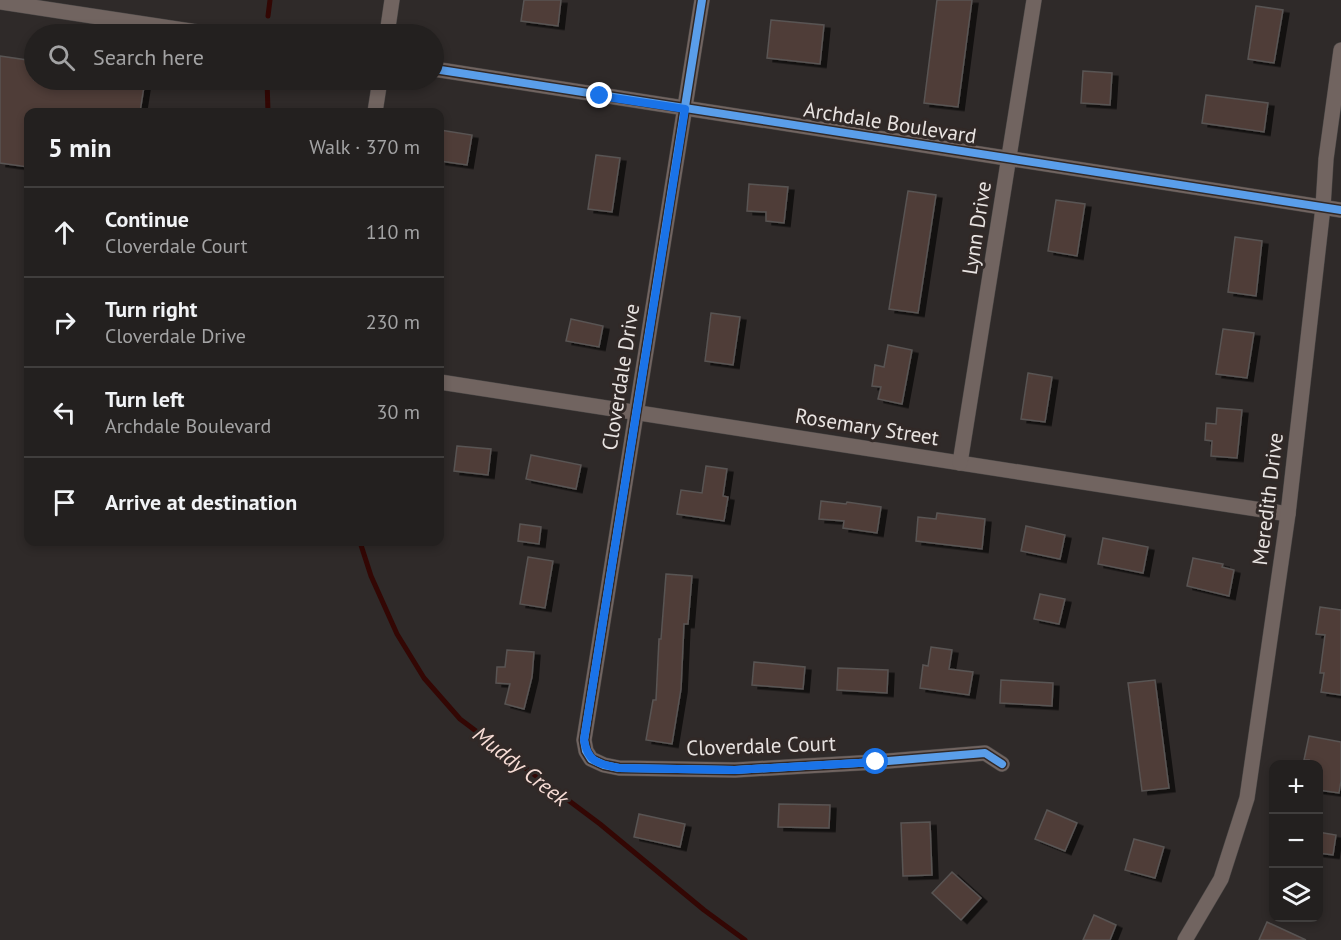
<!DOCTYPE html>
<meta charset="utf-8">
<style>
:root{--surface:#23201f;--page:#2b2828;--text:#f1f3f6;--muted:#a3a3a4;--line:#403e3d}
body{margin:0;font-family:"PT Sans",sans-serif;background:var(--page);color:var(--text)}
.controls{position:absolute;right:18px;bottom:18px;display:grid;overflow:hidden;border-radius:12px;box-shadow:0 3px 9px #0003}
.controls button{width:54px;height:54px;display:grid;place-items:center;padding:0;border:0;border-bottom:2px solid var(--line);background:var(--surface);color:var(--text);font:30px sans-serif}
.stop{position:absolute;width:18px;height:18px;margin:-14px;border:4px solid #1a73e8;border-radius:50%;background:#fff}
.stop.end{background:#1a73e8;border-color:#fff;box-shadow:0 2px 6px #0008}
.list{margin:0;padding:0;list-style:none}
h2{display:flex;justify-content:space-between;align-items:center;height:78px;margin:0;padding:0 24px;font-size:26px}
h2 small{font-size:20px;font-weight:400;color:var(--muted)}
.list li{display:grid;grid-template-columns:39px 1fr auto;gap:18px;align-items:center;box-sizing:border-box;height:90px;padding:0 24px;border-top:2px solid var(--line)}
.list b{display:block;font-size:22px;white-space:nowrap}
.list p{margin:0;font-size:20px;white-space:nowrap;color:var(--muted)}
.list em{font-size:20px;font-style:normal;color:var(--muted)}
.icon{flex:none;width:33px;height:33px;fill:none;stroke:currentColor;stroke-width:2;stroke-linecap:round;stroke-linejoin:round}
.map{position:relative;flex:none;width:1341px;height:940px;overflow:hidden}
.search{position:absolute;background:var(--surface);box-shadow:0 3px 9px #0003;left:24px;top:24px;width:420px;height:66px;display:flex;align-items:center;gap:15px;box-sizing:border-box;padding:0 21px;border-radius:33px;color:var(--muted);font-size:22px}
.panel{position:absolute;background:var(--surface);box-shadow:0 3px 9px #0003;left:24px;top:108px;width:420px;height:438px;border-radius:12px}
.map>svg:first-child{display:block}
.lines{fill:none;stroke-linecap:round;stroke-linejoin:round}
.stream{stroke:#330704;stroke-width:5}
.building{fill:#503d39;stroke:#595453;stroke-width:1.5;filter:url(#shadow)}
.street-casing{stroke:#484544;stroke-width:16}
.street{stroke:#716460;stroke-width:15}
.cycleway-casing{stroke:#312927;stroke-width:11}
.cycleway{stroke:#5a9eea;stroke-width:8}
.route{stroke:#1a73e8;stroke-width:8}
.labels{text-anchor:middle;stroke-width:6;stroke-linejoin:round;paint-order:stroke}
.street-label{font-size:21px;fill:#e8e3e1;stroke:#312927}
.water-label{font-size:22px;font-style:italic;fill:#f8ddd6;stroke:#312927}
</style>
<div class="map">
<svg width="1341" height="940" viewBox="0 0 1341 940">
<defs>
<filter id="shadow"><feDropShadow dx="6" dy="3.5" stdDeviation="0" flood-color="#0009"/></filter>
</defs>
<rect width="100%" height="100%" fill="#2f2a29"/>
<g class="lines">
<g class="stream">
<polyline points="268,16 270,0"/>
<polyline points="267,80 268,112"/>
<polyline points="360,542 371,576 397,634 424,678 460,719 600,824 704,910 745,940"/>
</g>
</g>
<g class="building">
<polygon points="524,0 561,0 558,26 521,21"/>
<polygon points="937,0 972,0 958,107 924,103"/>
<polygon points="1256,6 1283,10 1274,63 1248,59"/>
<polygon points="771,20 824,25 820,64 767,58"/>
<polygon points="0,56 34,61 34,80 145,80 140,112 28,112 28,167 0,163"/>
<polygon points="1083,71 1112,73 1110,105 1081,103"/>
<polygon points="1206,95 1268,103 1264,132 1202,123"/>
<polygon points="440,130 472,135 467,165 440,161"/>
<polygon points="596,155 620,158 612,212 588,209"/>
<polygon points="749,184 788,187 784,223 766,221 766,212 747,211"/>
<polygon points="908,191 936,195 918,313 889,309"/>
<polygon points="1056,200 1085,204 1077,256 1048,251"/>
<polygon points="1235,237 1262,241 1256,296 1228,292"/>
<polygon points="711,313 740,317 733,365 705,361"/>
<polygon points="571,319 603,326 599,347 566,341"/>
<polygon points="1223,329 1254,333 1247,378 1216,374"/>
<polygon points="888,345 912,350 902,404 878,399 881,387 872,386 875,365 884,367"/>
<polygon points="1028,373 1052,377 1045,422 1021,419"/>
<polygon points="1217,408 1242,410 1237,458 1211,456 1212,441 1205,440 1206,423 1216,424"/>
<polygon points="457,446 491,449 488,475 454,471"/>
<polygon points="531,455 581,465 576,489 526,479"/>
<polygon points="706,466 727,469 723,496 728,497 724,521 677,514 681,490 702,493"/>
<polygon points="821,501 846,504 847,502 881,507 877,533 843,528 844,521 819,519"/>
<polygon points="937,513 985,519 982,549 916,541 918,517 936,519"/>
<polygon points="520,524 541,527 539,544 518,541"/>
<polygon points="1026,526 1065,535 1060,559 1021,551"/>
<polygon points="1103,538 1148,547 1143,573 1098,564"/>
<polygon points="528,557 553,561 545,608 520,604"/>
<polygon points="1193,558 1223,564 1222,567 1234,570 1229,596 1187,586"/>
<polygon points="666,574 692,576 688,624 684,624 681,689 672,744 646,740 653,700 656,700 659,639 661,639"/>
<polygon points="1040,594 1065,599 1059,624 1034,619"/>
<polygon points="1320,607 1341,610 1341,695 1321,692 1324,673 1320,673 1325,635 1316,634"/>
<polygon points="931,647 952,650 949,669 973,672 969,695 920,688 923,665 928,666"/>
<polygon points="507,650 534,652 532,677 524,709 505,704 510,684 496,683 497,667 505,667"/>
<polygon points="754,662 805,667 803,689 752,685"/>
<polygon points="838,668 888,670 887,693 837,690"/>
<polygon points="1001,680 1053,683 1052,706 1000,703"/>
<polygon points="1155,680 1169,788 1142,791 1128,683"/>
<polygon points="1309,736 1341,742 1341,781 1339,793 1318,790 1318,765 1308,765 1309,760 1304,760"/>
<polygon points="779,804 830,805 829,828 778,827"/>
<polygon points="1047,810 1077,823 1065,851 1035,839"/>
<polygon points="639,814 685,824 680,847 634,837"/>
<polygon points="930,822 932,875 903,876 901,823"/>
<polygon points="1318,832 1336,835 1333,855 1318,853"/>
<polygon points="1134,839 1164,847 1155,878 1125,870"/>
<polygon points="952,872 981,898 961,920 932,893"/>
<polygon points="1094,915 1116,925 1110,940 1083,940"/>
<polygon points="1267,922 1306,940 1259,940"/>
</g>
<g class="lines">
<g class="street-casing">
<g id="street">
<polyline points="702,0 584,740 586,751 591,759 604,765 619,768 735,770 876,762 985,753 1002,764"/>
<polyline points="0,2 210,34"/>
<polyline points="387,34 392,0"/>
<polyline points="434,69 1341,210"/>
<polyline points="375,112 380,80"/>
<polyline points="440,382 1288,514"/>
<polyline points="960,463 1034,0"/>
<polyline points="1185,940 1221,879 1247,798 1288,514 1323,207 1326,159 1341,50"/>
</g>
</g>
<use href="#street" class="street"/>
<g class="cycleway-casing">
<g id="cycleway">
<polyline points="702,0 584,740 586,751 591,759 604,765 619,768 735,770 876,762 985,753 1002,764"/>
<polyline points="434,69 1341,210"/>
</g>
</g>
<use href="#cycleway" class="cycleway"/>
</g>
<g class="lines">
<path class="route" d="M600,96L685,109L584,740C588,763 599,764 619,768L735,770L876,762"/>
</g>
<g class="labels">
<g class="street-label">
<text transform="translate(890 123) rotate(9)" y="7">Archdale Boulevard</text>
<text transform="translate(977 228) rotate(-81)" y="7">Lynn Drive</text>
<text transform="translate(621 377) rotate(-81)" y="7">Cloverdale Drive</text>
<text transform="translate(867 427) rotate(9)" y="7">Rosemary Street</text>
<text transform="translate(1268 499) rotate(-83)" y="7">Meredith Drive</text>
<text transform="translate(761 746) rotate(-2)" y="7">Cloverdale Court</text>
</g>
<g class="water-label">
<text transform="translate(521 766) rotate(38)" y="8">Muddy Creek</text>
</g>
</g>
</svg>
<div class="controls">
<button>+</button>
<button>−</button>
<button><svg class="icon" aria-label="layers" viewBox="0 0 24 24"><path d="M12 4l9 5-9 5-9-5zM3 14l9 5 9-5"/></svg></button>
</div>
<div class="stop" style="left:876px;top:762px"></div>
<div class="stop end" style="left:600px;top:96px"></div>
<div class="search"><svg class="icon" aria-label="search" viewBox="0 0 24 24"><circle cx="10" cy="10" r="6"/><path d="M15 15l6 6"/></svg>Search here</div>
<section class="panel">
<h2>5 min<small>Walk · 370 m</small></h2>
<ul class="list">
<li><svg class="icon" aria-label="ahead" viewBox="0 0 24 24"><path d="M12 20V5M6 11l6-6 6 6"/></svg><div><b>Continue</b><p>Cloverdale Court</p></div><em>110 m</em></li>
<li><svg class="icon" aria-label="right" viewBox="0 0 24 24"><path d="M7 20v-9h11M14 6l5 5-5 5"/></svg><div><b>Turn right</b><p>Cloverdale Drive</p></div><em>230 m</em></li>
<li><svg class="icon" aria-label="left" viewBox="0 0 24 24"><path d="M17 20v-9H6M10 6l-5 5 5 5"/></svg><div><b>Turn left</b><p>Archdale Boulevard</p></div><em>30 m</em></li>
<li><svg class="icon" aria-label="arrive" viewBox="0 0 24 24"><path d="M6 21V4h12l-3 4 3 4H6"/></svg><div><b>Arrive at destination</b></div></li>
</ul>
</section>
</div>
